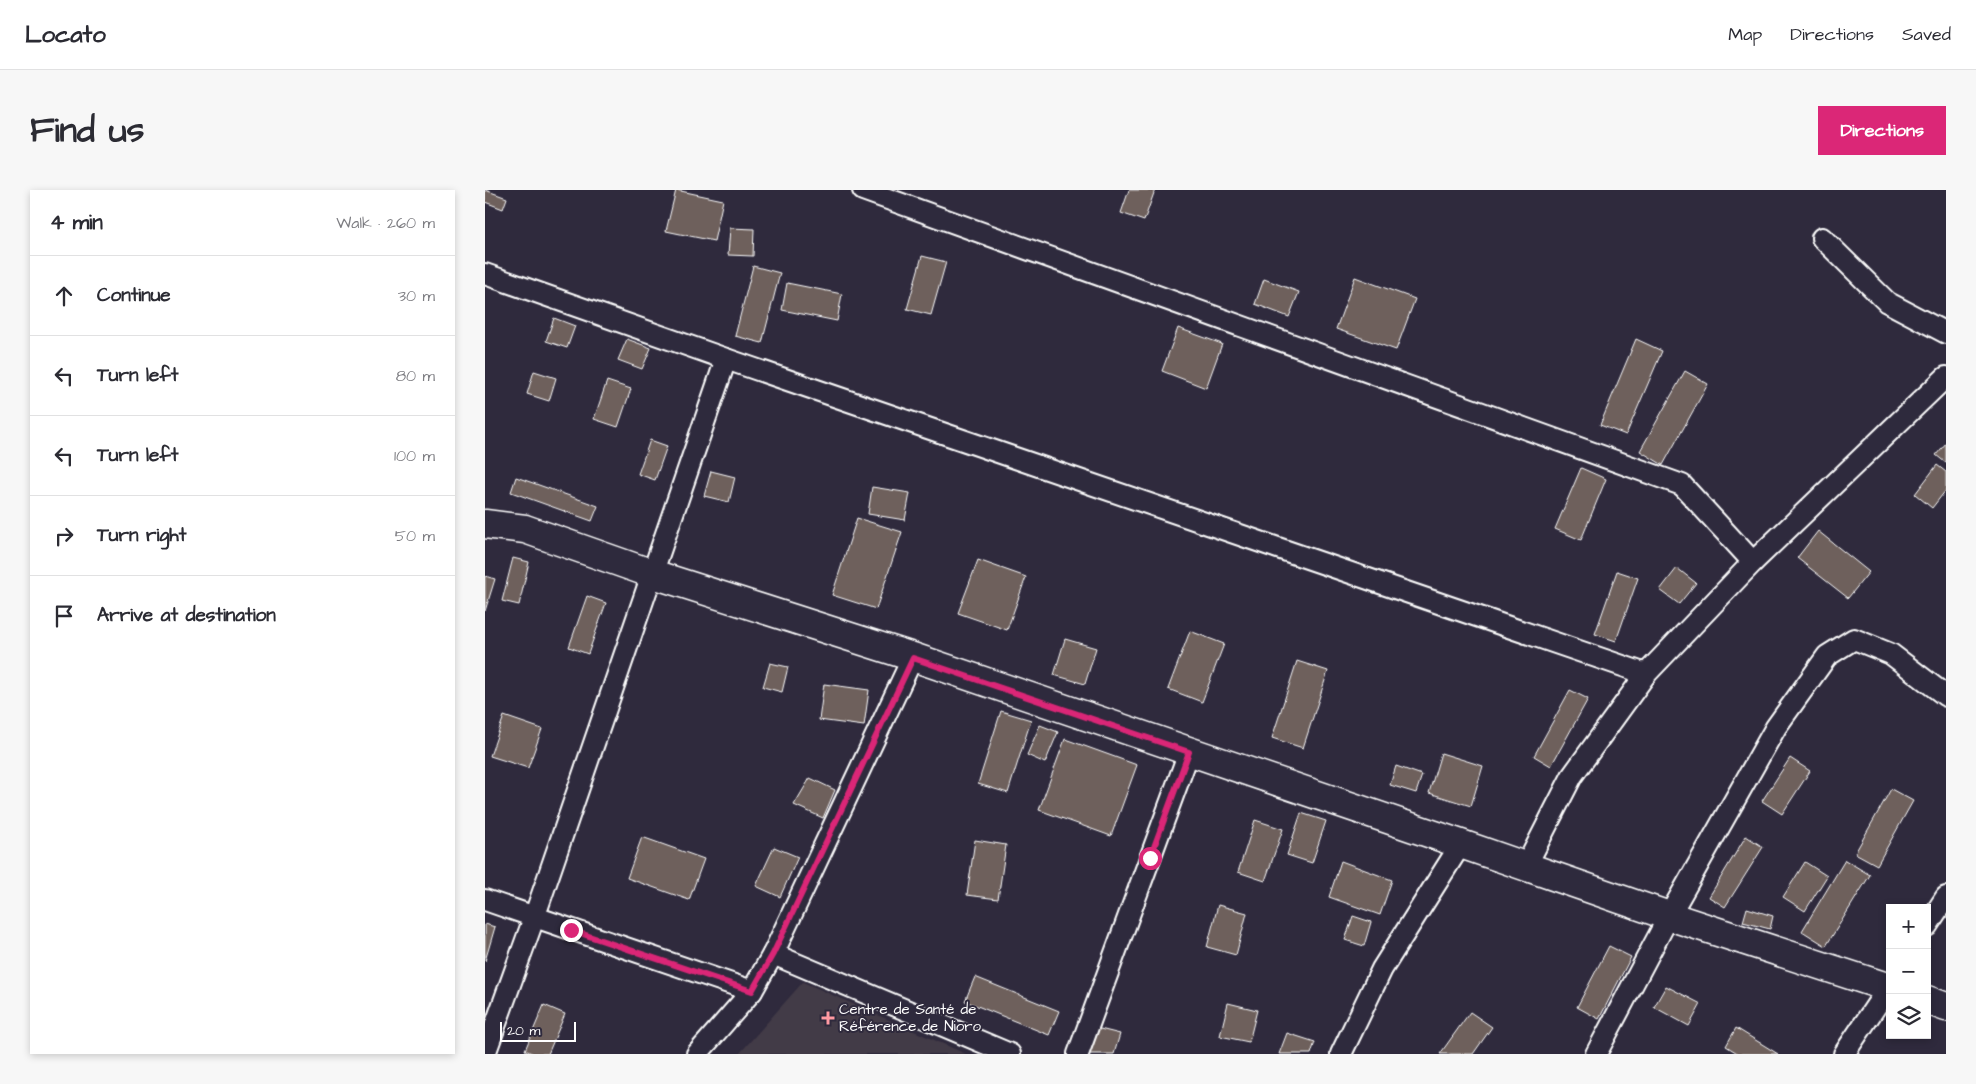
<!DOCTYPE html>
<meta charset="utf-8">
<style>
:root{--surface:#fff;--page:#f7f7f7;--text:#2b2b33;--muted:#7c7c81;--line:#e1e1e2;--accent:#db2777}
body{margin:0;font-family:"Architects Daughter",sans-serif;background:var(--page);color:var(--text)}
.controls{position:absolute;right:15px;bottom:15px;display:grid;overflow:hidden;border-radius:0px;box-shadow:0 2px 8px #0003}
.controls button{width:45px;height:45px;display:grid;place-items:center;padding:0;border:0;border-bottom:1px solid var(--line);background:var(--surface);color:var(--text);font:25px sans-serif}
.scale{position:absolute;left:15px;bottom:12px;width:76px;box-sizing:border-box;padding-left:5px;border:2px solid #fff;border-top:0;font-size:14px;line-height:18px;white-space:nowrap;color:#fff;-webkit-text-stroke:4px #2f2a3d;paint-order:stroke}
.stop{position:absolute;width:15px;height:15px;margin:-11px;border:4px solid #db2777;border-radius:50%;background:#fff}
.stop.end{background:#db2777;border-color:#fff;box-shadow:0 1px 5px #0008}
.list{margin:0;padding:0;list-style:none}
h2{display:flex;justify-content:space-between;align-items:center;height:65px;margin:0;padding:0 20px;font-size:21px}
h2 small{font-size:16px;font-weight:400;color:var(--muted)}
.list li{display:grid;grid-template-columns:32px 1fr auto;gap:15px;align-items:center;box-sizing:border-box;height:80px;padding:0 20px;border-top:1px solid var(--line)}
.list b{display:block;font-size:19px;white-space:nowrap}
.list em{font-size:16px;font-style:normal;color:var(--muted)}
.icon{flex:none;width:28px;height:28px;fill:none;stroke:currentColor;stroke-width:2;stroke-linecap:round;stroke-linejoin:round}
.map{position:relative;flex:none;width:1461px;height:864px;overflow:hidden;border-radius:0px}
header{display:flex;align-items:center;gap:30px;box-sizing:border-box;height:70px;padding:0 25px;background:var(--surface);border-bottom:1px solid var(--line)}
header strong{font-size:24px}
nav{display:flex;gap:28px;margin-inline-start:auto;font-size:18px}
.intro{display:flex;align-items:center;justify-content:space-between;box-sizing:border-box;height:120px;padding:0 30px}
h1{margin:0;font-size:35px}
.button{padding:12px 22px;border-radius:0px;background:var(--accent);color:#fff;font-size:18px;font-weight:700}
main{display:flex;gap:30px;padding:0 30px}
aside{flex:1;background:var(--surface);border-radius:0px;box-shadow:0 2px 8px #0003}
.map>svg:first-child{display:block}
.built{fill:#423a46}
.building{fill:#6e605c;stroke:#fff}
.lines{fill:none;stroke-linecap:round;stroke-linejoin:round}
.street-casing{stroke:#fff;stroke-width:24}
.secondary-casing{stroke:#fff;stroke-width:31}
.street{stroke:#2f2a3d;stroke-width:20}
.secondary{stroke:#2f2a3d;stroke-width:28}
.route{stroke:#db2777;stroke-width:6}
.poi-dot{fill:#ff9aa2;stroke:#2f2a3d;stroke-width:2}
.labels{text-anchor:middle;stroke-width:4;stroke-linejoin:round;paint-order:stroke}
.poi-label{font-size:15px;fill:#fff;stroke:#2f2a3d;text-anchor:start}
</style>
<header>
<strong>Locato</strong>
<nav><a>Map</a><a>Directions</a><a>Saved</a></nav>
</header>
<div class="intro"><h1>Find us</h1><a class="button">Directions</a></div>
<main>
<aside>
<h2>4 min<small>Walk · 260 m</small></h2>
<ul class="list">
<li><svg class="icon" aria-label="ahead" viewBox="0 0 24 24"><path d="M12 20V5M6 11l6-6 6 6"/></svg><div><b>Continue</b></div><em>30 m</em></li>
<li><svg class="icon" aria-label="left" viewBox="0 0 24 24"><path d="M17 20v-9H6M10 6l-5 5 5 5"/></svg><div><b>Turn left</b></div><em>80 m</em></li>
<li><svg class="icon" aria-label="left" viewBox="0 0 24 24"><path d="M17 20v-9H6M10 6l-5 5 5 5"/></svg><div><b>Turn left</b></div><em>100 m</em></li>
<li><svg class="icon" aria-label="right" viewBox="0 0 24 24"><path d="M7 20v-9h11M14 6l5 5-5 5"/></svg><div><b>Turn right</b></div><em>50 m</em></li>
<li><svg class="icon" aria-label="arrive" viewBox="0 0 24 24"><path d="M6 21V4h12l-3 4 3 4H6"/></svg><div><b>Arrive at destination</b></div></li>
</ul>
</aside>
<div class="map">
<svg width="1461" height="864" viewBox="0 0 1461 864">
<rect width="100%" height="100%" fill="#2f2a3d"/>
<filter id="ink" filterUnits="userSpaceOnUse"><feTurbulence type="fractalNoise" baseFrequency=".02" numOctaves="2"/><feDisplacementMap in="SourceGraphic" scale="10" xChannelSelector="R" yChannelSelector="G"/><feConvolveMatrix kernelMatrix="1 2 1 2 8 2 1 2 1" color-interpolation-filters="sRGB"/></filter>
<g filter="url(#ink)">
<polygon class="built" points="318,792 481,864 254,864"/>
<g class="building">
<polygon points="0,0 22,8 18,19 0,12"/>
<polygon points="191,0 238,10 229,51 181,41"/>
<polygon points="644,0 670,0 659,31 636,23"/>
<polygon points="245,38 269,39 268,66 243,65"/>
<polygon points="437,66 461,72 446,125 422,119"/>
<polygon points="268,76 295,83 277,153 250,146"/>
<polygon points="870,87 930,109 911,160 851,139"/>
<polygon points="779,89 814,102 804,127 770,114"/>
<polygon points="302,93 357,104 352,131 297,120"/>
<polygon points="69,128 90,136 82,158 61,151"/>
<polygon points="693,138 737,154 721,198 677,181"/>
<polygon points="142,149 166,158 157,179 133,170"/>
<polygon points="1151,149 1177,161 1141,245 1115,235"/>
<polygon points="49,181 71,188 64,211 42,204"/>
<polygon points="1200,181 1223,194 1178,275 1155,261"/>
<polygon points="122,191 146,199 133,237 109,229"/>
<polygon points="165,250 182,256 170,290 153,284"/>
<polygon points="1461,253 1461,273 1451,265"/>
<polygon points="1452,275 1461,282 1461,300 1447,318 1430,304"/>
<polygon points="1096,278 1121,289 1096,350 1070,339"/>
<polygon points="226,281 250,287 244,312 219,306"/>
<polygon points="31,287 113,316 107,331 26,302"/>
<polygon points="387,297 425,303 420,330 383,324"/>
<polygon points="372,328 417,342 391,419 347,405"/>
<polygon points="1333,341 1384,382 1363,408 1312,368"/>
<polygon points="28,368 44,372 34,415 17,411"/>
<polygon points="493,370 541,387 522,440 473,423"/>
<polygon points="1192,378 1211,393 1194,414 1175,400"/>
<polygon points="1132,381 1153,388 1131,451 1110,444"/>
<polygon points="0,386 10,389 0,421"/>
<polygon points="102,406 121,413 103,464 84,457"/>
<polygon points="705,441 739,454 717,512 683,499"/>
<polygon points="580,449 611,458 600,494 569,485"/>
<polygon points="812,471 843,481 818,558 787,548"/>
<polygon points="285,473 303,477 297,502 278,497"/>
<polygon points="339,494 384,500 379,536 334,530"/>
<polygon points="1085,500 1103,509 1066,576 1049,566"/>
<polygon points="516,521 546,530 523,603 493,594"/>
<polygon points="19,526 57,539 43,578 5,566"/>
<polygon points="555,535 573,542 560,573 542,565"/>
<polygon points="580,549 652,575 626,646 554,620"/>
<polygon points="956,563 998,576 986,616 944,603"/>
<polygon points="1305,568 1325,581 1297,624 1277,611"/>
<polygon points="911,576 937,585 931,603 905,595"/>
<polygon points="325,588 350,600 338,628 309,615"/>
<polygon points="1406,599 1428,611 1392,675 1370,663"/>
<polygon points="816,623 841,631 827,673 802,665"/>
<polygon points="770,630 798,639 780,691 753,682"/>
<polygon points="1261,646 1278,657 1240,717 1224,707"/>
<polygon points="157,647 219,669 204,710 142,688"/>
<polygon points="490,650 521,655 513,709 482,705"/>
<polygon points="289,657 313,667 295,707 271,696"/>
<polygon points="1360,670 1385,685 1341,756 1317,741"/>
<polygon points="856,671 907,690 895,725 844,707"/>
<polygon points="1320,672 1342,686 1320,721 1298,707"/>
<polygon points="733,715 762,723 751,765 722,757"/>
<polygon points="1262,718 1288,726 1285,739 1258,732"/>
<polygon points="868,726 886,732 879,756 860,750"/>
<polygon points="0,734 10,737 0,771"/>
<polygon points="1124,756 1146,767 1114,829 1092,817"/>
<polygon points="490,787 574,821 564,845 480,811"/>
<polygon points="1181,796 1216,814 1204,836 1169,817"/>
<polygon points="743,813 772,820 764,852 735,846"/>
<polygon points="59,815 80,824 63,864 49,864 40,860"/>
<polygon points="985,822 1007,837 988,864 955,864"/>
<polygon points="607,837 635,844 629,864 600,864"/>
<polygon points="1251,838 1293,864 1254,864 1241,856"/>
<polygon points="802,843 830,852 826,864 794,864"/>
</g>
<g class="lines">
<g class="street-casing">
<g id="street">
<polyline points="378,0 1197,295 1268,372"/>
<polyline points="1337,48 1402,112 1461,143"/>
<polyline points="0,84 241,169 1161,484"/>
<polyline points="1041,676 1087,586 1161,484 1268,372 1461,187"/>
<polyline points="0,710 267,801"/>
<polyline points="1442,736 1461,707"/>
<polyline points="288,764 525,864"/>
<polyline points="0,864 49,728 241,169"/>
<polyline points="212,864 267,801 288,764 428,467"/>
<polyline points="593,864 704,562"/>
<polyline points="856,864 897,779 976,654"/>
<polyline points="1111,864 1184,726 1291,537 1342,466 1369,449 1406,464 1461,506"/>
<polyline points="1359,864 1405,795"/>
</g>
</g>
<g class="secondary-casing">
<g id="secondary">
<polyline points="0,334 40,339 168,384 428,467 976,654 1184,726 1405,798"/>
<polyline points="1442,810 1461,817"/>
</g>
</g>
<use href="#street" class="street"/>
<use href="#secondary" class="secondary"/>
</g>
</g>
<g class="lines" filter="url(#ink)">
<polyline class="route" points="86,740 267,801 288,764 428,468 704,562 665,668"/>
</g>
<path class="poi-dot" d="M340.5 820.5h5v5h5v5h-5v5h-5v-5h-5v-5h5z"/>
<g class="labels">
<g class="poi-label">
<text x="354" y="824">Centre de Santé de<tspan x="354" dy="17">Référence de Nioro</tspan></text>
</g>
</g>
</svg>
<div class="controls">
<button>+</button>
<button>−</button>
<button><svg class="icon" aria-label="layers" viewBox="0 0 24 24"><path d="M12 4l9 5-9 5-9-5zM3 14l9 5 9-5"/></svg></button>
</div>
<div class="scale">20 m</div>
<div class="stop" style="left:665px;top:668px"></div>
<div class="stop end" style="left:86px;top:740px"></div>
</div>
</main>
